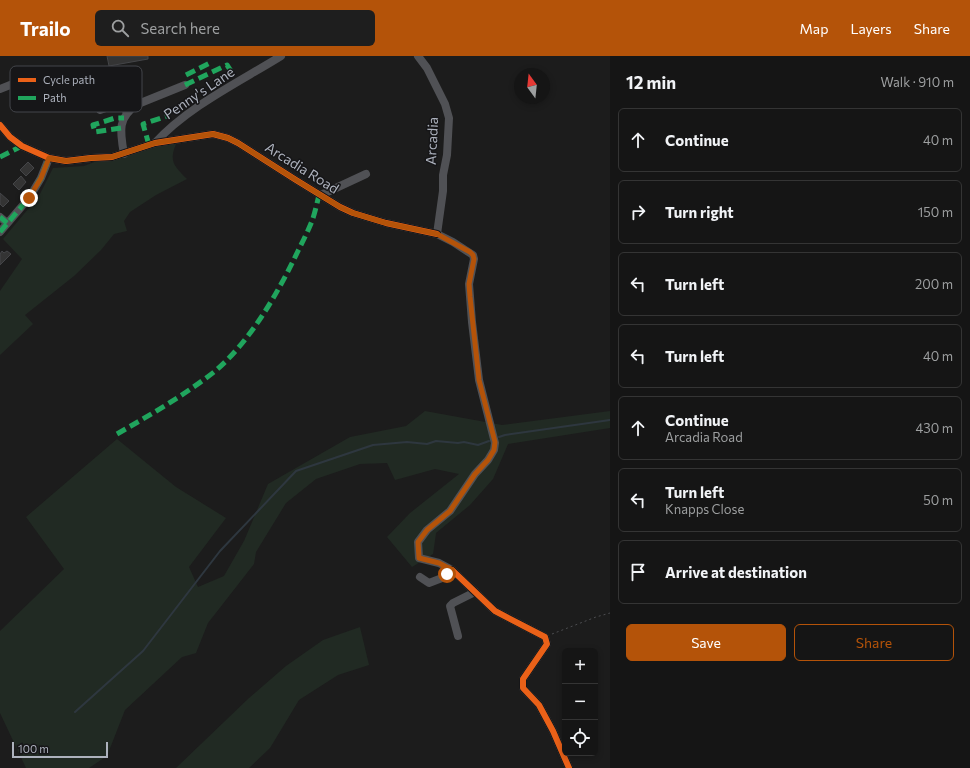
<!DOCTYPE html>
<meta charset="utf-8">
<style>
:root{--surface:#151515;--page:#1e1e1e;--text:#f1f3f6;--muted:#9d9fa0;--line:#343434;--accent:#b45309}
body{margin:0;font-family:Commissioner,sans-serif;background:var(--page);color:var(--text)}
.controls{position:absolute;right:12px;bottom:12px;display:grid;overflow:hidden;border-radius:6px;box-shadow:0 2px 6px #0003}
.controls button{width:36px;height:36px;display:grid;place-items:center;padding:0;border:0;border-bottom:1px solid var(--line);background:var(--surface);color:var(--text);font:20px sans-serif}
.compass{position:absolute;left:514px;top:12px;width:36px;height:36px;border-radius:50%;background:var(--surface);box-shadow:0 2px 6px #0003;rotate:345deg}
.scale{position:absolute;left:12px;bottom:10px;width:96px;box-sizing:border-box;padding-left:4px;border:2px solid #adb2bd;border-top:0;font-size:11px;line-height:14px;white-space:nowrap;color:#adb2bd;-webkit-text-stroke:3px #161618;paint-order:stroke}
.stop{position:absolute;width:12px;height:12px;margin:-9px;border:3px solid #b45309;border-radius:50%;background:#fff}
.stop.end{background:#b45309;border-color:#fff;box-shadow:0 1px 4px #0008}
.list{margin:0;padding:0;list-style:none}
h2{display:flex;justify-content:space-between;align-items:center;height:52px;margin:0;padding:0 16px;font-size:17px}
h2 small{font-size:13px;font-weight:400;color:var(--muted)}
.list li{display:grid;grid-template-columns:26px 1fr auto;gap:12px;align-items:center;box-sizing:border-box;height:64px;margin:0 8px 8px;padding:0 8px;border:1px solid var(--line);border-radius:6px}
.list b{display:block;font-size:15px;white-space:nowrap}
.list p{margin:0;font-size:13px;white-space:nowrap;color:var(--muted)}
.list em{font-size:13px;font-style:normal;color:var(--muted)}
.actions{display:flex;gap:8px;padding:12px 16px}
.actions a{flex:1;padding:9px 0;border:1px solid var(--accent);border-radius:6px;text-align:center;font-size:14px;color:var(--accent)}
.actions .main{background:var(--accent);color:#fff}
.icon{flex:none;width:22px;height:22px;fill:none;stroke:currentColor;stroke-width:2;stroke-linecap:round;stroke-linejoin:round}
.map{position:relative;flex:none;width:610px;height:712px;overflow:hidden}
header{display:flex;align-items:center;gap:24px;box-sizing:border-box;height:56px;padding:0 20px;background:var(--accent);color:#fff}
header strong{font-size:19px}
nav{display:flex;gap:22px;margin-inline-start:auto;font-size:14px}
.search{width:280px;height:36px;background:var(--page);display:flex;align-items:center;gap:10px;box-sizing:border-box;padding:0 14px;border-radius:6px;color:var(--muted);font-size:15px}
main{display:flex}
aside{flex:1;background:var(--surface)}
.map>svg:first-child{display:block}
.green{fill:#212a23}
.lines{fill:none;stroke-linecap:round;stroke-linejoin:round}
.stream{stroke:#2e373f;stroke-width:2}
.building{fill:#343434;stroke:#444548}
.path{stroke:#4c4d50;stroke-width:1;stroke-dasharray:2 3;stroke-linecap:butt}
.minor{stroke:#505155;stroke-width:8}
.quiet{stroke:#20a55d;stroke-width:5;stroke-dasharray:10 5;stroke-linecap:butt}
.cycleway-casing{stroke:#161618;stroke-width:8}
.cycleway{stroke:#ea6118;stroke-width:6}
.route{stroke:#b45309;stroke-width:5}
.labels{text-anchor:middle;stroke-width:3;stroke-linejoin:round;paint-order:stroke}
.street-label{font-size:14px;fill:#adb2bd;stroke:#161618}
.key{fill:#161618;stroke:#43454a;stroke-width:1}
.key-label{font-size:11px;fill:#adb2bd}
</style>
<header>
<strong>Trailo</strong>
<div class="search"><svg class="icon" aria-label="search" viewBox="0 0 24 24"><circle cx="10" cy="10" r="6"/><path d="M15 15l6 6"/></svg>Search here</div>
<nav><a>Map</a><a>Layers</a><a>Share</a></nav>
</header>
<main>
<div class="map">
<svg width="610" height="712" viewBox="0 0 610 712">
<rect width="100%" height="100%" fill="#1c1c1c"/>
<g class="green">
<path d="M177,86C168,105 174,110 187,123L156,139L130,156L124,165L127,175L114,178L101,194L74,220L25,259L33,268L0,299V235L22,203L3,183L39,140L53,112L84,110L97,105L154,90Z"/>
<polygon points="425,355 502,369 610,355 610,372 508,388 493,423 470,449 436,477 433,498 412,511 387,481 410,457 459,418 435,413 395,424 387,407 360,408 316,423 286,447 256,496 254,508 208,567 196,597 182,601 125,654 107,700 89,712 26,712 0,657 0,575 64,513 26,461 117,383 176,431 226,462 189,511 198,531 224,520 244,485 268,428 350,381 406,370"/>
<polygon points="360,571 369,609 338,619 299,644 270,692 249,712 176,712 249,642 286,610 323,584"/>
</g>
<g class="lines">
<g class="stream">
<polyline points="499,381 505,379 610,364"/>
<polyline points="75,656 143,595 220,495 296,415 373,389 407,386 427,388 436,385 458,387 464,386 478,389 489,385"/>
</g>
</g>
<g class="building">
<polygon points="107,0 148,0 148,3 109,10"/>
<polygon points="28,106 34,112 26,120 20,114"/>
<polygon points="21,120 26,126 19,134 13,128"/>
<polygon points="0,137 9,145 3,151 0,148"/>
<polygon points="2,195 4,197 7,195 11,198 0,209 0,198"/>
</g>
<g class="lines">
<polyline class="path" points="552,578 596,561 610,557"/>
<g class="minor">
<polyline points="418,0 427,12 445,48 449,62 447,99 443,119 443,135 437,178"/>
<polyline points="99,29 106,52"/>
<polyline points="0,33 35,19"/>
<polyline points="100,54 118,48 128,56"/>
<polyline points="0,69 10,81 22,90 49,102 66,105 91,102 112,101 155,87 213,78 228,82 238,87 296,124 340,151 353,157 386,167 437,178 453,186 473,199 474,203 469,228 472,266 479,324 495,387 494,394 488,404 475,418 450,455 427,474 418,486 419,502 439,507 452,514 495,555 545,581 547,588 523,623 523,632 539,649 553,675 569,712"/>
<path d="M155,87C187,51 241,25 281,0"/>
<path d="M124,98C120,76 117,61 138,48L185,29"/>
<polyline points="321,140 323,138 366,118"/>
<polyline points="0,161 7,167"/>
<polyline points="0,176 29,142 41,122 49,102"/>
<polyline points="420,521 429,527 442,522 452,514"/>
<polyline points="458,580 450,550 453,547 475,536"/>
</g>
<g class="quiet">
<polyline points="186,19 212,6"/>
<polyline points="185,29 227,9 233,18"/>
<polyline points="121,72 95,76 93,69 115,62 124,62"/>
<polyline points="149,89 143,68 167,60"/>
<polyline points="0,101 22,90"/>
<polyline points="0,161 7,167"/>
<polyline points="0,176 29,142 41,122 49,102"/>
<path d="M117,378C150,359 183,340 214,316C250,286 278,237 298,195C303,185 308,175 312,165C315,157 317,147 319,139"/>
</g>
<g class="cycleway-casing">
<g id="cycleway">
<polyline points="0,69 10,81 22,90 49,102 66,105 91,102 112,101 155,87 213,78 228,82 238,87 296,124 340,151 353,157 386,167 437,178"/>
<polyline points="452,514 495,555 545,581 547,588 523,623 523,632 539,649 553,675 569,712"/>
</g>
</g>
<use href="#cycleway" class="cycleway"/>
</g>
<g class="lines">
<polyline class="route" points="29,142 41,122 49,102 66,105 91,102 112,101 155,87 213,78 228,82 238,87 296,124 340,151 353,157 386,167 437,178 470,196 473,199 474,203 469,228 470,241 479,324 495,386 494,394 488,404 475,418 450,455 427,474 418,486 419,502 439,507 452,514 447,518"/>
</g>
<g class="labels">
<g class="street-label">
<text transform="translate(199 37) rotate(-34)" y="5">Penny's Lane</text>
<text transform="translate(432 85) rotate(-87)" y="5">Arcadia</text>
<text transform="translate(302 112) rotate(32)" y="5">Arcadia Road</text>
</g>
</g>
<rect x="10" y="10" width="132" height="46" rx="6" class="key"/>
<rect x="18" y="22" width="18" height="4" fill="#ea6118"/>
<rect x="18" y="40" width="18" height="4" fill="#20a55d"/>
<g class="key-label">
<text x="43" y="28">Cycle path</text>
<text x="43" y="46">Path</text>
</g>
</svg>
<div class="controls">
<button>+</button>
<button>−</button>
<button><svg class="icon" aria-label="locate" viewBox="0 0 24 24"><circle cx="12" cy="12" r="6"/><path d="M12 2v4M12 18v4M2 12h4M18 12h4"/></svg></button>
</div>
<svg class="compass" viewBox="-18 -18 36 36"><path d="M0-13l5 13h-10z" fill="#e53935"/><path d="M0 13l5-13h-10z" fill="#9d9fa0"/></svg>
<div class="scale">100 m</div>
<div class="stop" style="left:447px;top:518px"></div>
<div class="stop end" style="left:29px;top:142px"></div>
</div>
<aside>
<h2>12 min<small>Walk · 910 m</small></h2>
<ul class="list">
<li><svg class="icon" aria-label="ahead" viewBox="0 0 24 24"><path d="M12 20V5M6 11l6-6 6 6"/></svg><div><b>Continue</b></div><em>40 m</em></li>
<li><svg class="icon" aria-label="right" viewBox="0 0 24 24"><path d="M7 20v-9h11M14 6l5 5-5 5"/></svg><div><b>Turn right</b></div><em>150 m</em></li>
<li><svg class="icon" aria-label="left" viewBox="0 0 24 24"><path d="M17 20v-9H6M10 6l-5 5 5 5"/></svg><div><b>Turn left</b></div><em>200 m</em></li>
<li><svg class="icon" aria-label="left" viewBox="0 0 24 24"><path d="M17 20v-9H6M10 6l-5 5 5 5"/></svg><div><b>Turn left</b></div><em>40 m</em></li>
<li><svg class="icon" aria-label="ahead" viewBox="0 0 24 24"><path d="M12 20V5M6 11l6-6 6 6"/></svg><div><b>Continue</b><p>Arcadia Road</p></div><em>430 m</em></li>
<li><svg class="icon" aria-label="left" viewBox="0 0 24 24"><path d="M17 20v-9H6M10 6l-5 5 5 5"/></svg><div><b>Turn left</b><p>Knapps Close</p></div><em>50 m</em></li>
<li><svg class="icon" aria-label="arrive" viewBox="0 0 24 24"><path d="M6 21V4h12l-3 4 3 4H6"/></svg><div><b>Arrive at destination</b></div></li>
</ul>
<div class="actions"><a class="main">Save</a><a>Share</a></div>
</aside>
</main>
